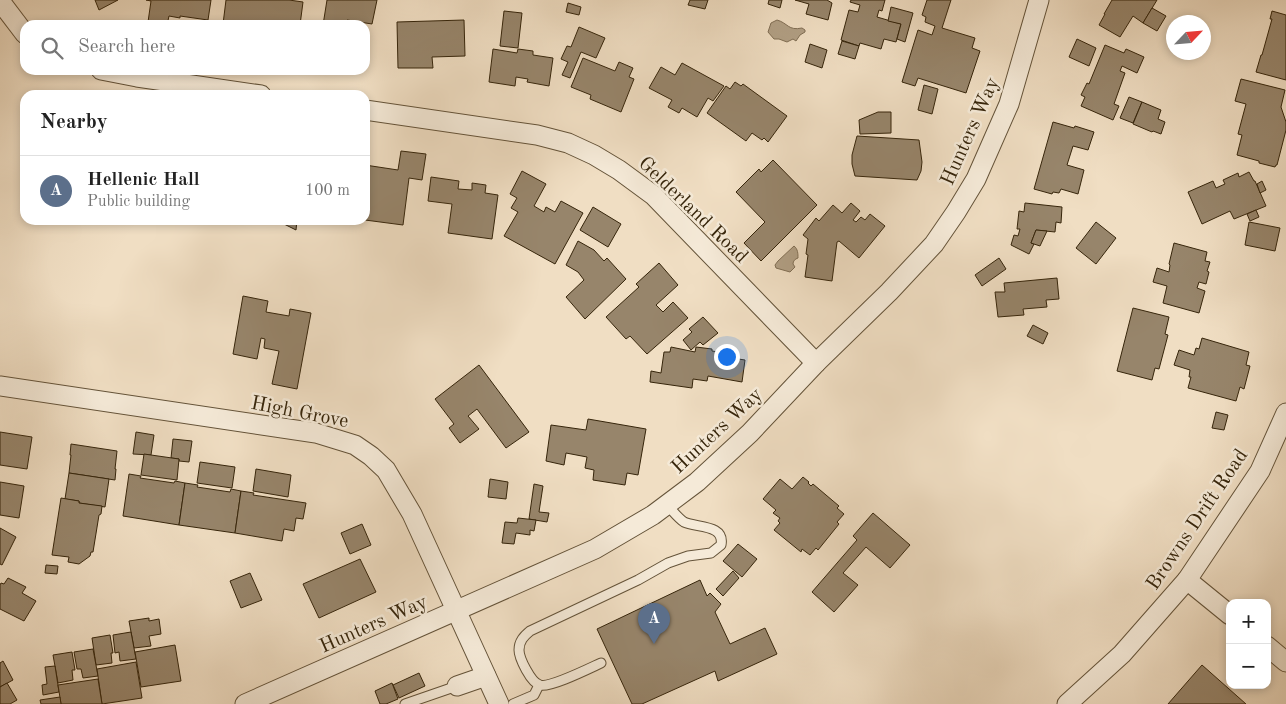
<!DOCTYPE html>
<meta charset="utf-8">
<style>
:root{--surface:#fff;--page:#f2f2f2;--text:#222;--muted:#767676;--line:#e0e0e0;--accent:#d93025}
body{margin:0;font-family:"Old Standard TT",serif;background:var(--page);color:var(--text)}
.controls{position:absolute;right:15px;bottom:15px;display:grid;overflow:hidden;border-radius:10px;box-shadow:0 2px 8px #0003}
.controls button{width:45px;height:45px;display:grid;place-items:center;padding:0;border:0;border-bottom:1px solid var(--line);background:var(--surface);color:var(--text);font:25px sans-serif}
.compass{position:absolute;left:1166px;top:15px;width:45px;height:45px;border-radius:50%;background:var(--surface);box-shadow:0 2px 8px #0003;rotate:64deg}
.you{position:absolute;left:726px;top:356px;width:18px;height:18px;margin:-12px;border:4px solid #fff;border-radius:50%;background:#1a73e8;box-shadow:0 0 0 8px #1a73e833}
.badge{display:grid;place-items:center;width:32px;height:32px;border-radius:50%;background:var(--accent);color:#fff;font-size:16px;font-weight:700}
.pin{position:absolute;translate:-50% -41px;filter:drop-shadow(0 1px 2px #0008)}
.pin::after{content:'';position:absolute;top:26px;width:18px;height:15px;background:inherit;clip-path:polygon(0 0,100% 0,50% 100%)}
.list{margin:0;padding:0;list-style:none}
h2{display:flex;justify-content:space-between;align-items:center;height:65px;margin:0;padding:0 20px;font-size:21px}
h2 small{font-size:16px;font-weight:400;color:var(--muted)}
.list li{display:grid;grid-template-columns:32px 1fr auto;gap:15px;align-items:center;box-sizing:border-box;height:70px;padding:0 20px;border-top:1px solid var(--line)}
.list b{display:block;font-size:19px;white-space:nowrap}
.list p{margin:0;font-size:16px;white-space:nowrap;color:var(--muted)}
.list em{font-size:16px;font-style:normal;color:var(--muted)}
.icon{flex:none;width:28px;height:28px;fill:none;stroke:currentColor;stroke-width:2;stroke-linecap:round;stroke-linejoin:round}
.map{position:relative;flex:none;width:1286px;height:704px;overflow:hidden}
.search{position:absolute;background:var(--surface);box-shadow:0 2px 8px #0003;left:20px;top:20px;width:350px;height:55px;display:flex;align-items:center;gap:12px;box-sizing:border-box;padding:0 18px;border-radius:15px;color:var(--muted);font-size:19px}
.panel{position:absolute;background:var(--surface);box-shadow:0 2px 8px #0003;left:20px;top:90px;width:350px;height:135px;border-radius:15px}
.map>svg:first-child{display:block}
.water{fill:#b19f84;stroke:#806e54}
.building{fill:#97856b;stroke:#36250b}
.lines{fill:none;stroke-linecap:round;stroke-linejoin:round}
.lane-casing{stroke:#645339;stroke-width:11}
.street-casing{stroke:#645339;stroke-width:21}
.lane{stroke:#f5ead8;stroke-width:9}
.street{stroke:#f5ead8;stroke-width:19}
.labels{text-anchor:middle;stroke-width:5;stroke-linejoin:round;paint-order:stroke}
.street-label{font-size:20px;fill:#36250b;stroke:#f5ead8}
</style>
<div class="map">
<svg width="1286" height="704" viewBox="0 0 1286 704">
<rect width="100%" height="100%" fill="#f0dec3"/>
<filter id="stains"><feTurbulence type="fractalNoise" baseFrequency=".004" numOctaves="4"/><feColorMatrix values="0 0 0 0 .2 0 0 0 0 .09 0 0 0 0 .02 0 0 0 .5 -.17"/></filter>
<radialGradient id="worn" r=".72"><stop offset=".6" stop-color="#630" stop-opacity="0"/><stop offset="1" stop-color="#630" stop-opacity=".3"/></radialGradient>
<g class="water">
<path d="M777,20C788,23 788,31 802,28L805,30V32L800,35L796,41L793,39L787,42L779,39H774L768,32L771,23Z"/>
<path d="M794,246C798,249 798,254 798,258C795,259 793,261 793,264L795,267L790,272L776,268L775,265L778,261Z"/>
</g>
<g class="building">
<polygon points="95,0 118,0 99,10"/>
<polygon points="146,0 211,0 208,20 180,16 180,18 169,16 167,25 148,22 151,1"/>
<polygon points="226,0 289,0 303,2 300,25 248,25 244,24 244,25 232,25 223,24"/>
<polygon points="327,0 377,0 372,24 347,20 346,25 323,25"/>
<polygon points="690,0 708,0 705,9 688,5"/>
<polygon points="769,0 782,0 780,8 768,4"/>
<polygon points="795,0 827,0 832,3 828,20 806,14 809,4"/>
<polygon points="851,0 885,0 882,11 879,10 877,17 901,24 896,42 884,39 881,49 860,43 859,46 841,40 849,10 858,12 860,5 850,2"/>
<polygon points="927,0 951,0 942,28 975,38 972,48 980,51 966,93 918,78 915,86 902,82 918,30 932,35 935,26 925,22 926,17 922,15"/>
<polygon points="1112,0 1157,0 1143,23 1133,16 1120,37 1099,25 1105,14 1104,14"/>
<polygon points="568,3 581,7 579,15 566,12"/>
<polygon points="891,7 913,13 905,42 897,39 901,24 888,21"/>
<polygon points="1152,8 1166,16 1157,31 1143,23"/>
<polygon points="504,11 522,13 518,48 500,46"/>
<polygon points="1272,11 1286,15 1286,80 1256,72 1261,55 1262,55 1272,19 1270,19"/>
<polygon points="464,20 465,56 432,57 433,68 398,68 397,22"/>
<polygon points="579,27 605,38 596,58 581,52 570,78 562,75 568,62 561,59 567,46 571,47"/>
<polygon points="1077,39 1096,48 1089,66 1069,57"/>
<polygon points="842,41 859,46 855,59 838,54"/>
<polygon points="810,44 827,50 822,68 805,62"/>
<polygon points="1105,45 1124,53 1126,49 1144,57 1137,73 1122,66 1120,71 1125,73 1114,104 1119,106 1113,120 1081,106 1085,97 1081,95 1087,83 1089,84"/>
<polygon points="493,49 517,53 518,49 533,51 533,55 553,58 549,86 527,82 528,79 516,77 515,86 489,82"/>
<polygon points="583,58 615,71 619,62 633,68 629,77 634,79 621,112 590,99 591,95 571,87"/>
<polygon points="682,63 724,86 713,101 708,98 697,117 682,108 679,113 668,107 672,100 649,88 661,67 675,75"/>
<polygon points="1241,79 1285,90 1281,107 1286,122 1286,130 1277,165 1276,165 1275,167 1259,163 1259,161 1237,155 1242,135 1238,134 1246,104 1235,101"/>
<polygon points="735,82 741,86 743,84 787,116 768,142 764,138 762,140 752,133 746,141 707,113 726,86 730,89"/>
<polygon points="924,85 938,89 932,114 918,110"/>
<polygon points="1129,97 1142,102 1133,123 1120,118"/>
<polygon points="1142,102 1161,110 1158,119 1165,122 1161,134 1153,131 1152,132 1133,124"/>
<polygon points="878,112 891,112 891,133 860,134 859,120"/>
<polygon points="1053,122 1074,128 1075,126 1094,132 1088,150 1073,146 1067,165 1084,170 1078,194 1061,189 1059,193 1053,192 1052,194 1034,189"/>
<polygon points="857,136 919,140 922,162 921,171 917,180 855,176 852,164 852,155"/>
<polygon points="401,151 426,154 422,180 409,178 403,225 365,220 365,165 398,170"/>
<polygon points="773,160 817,205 761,261 744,243 765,222 736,192 759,169 761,172"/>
<polygon points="522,171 546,184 534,206 544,212 546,207 555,212 561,201 583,213 555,264 504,236 518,212 511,208 517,198 510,194"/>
<polygon points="1249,172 1254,181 1255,181 1266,206 1234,219 1230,211 1202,224 1188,192 1213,181 1216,188 1225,184 1223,180 1238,173 1239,177"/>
<polygon points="431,177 459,181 458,189 472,190 472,183 486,185 485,193 498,195 492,239 448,233 452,204 428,201"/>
<polygon points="1262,181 1266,190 1260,193 1257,184"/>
<polygon points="851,203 860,211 853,220 856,222 861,217 865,220 870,214 885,226 859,258 839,241 837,242 832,281 805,277 808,255 806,254 808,239 803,235 816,218 819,221 833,205 842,213"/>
<polygon points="1025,203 1062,207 1061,223 1056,222 1055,232 1036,230 1031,243 1034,244 1029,254 1011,245 1014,235 1018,236 1020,229 1017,229 1019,211 1024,212"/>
<polygon points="593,207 621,224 608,247 580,230"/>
<polygon points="1256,210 1259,217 1250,221 1247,214"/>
<polygon points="282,220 297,220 296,230 282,223"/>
<polygon points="1096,222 1116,238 1096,264 1076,248"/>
<polygon points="1249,222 1280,228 1275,251 1245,245"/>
<polygon points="1036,230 1047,231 1040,246 1031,243"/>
<polygon points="578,241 594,250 604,261 607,258 626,279 585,319 566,297 584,280 578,272 566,265"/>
<polygon points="1174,243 1207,252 1205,261 1210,262 1207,271 1209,272 1206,284 1199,282 1197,288 1205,291 1199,313 1163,303 1167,286 1153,282 1157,268 1169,272 1170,265 1169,264"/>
<polygon points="999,258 1006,269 982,286 975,275"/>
<polygon points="659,263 678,285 656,305 663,312 673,302 688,318 647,354 630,336 626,339 606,317 639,287 636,284"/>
<polygon points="1057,278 1059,299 1046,300 1047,307 1023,309 1024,315 998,317 995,292 1005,292 1004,283"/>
<polygon points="243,296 268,301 266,312 289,316 290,309 311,313 297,389 272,384 279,351 264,348 265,339 261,338 257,359 233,354"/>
<polygon points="1133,308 1169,317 1165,334 1168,335 1159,369 1155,368 1152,380 1117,371"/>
<polygon points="703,317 718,333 703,345 700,342 691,350 683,340 692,332 689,329"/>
<polygon points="1033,325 1048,333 1043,344 1027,336"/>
<polygon points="1202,338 1249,352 1246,365 1250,366 1244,389 1240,387 1236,401 1188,388 1191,377 1189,377 1190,370 1174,365 1179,350 1194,355 1196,348 1199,349"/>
<polygon points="671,347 695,352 696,347 712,349 712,351 733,354 732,358 745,360 742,382 708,376 707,381 693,379 692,388 650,382 651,371 661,373 664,352 670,352"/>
<polygon points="479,365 529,432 506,448 477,409 468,416 479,429 460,443 449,428 454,424 435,399"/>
<polygon points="1216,412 1228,415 1224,430 1212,428"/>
<polygon points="588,419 646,429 638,475 627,473 625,485 593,480 594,470 585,468 587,457 566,453 564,465 546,461 551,425 586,430"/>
<polygon points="0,432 32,437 27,469 0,465"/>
<polygon points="136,432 154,435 151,455 133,454"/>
<polygon points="173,439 192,441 189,462 179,461 179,459 171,458"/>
<polygon points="71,444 117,451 115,469 116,469 115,480 69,473 71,455 70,455"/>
<polygon points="144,454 179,459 177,480 141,475"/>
<polygon points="200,462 235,467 232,488 197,483"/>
<polygon points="256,469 291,475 288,497 253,491"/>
<polygon points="69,473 109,479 105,507 79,503 79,501 65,499"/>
<polygon points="129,474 141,476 140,478 174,483 175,481 185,483 179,525 123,516"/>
<polygon points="803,477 809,482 808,483 811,486 813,484 839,506 837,508 844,514 837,522 839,524 818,550 816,548 810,555 802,549 801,552 774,530 780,523 778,521 780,518 773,513 776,510 763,499 780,479 792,489"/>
<polygon points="490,479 508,482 506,499 488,497"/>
<polygon points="0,482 24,486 19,518 0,515"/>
<polygon points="185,483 198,485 197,487 230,492 231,489 241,491 235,533 179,525"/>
<polygon points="534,484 543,486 539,512 549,513 547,522 529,519"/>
<polygon points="241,491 254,493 253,495 306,503 303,519 296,518 294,531 284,529 282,541 235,533"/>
<polygon points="61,498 79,501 79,503 102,506 101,514 99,515 93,552 91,552 90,556 79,564 68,562 69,557 52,555"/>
<polygon points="873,513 910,545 890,568 866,547 843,573 858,585 834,612 812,592 857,540 853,536"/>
<polygon points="518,518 536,520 534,531 530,530 530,535 516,533 514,544 502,543 505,522 517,523"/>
<polygon points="362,524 371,545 350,554 341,533"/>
<polygon points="0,528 16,537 2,565 0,564"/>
<polygon points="738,544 757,559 742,577 723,561"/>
<polygon points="360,559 376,592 319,618 303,584"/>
<polygon points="46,565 58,566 57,574 45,573"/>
<polygon points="733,571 739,578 723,596 716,589"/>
<polygon points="250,573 262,600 241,608 230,581"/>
<polygon points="8,578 26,587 22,593 36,601 24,621 0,609 0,585 1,583 4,584"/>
<polygon points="700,580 707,596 710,593 721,604 715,612 730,644 765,628 777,654 718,681 715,671 642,704 632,704 597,629"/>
<polygon points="149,618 149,621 159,619 161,634 149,636 151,646 134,648 129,621"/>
<polygon points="131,632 136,659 120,661 119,652 115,653 113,635"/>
<polygon points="110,635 113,653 111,653 112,663 96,665 92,638"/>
<polygon points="175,645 181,681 141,687 135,652"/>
<polygon points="93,649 98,676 83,678 81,669 77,669 74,652"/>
<polygon points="72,652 75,670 72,670 73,680 58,683 53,655"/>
<polygon points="3,661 13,680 0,687 0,663"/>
<polygon points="136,662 142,698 102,704 97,669"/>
<polygon points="1202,665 1246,704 1168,704"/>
<polygon points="55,666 59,692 43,695 42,685 47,684 45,667"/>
<polygon points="419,673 425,686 399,698 393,685"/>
<polygon points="98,679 102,704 61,704 58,685"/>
<polygon points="7,683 17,700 10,704 0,704 0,687"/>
<polygon points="392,683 398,699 386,704 380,704 375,691"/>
<polygon points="60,697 61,704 41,704 40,700"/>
</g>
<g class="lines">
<g class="lane-casing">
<g id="lane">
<path d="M601,663C590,668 550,688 540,685C531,683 519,658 519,650C519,641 524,636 530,631L638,580L668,563L688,556L711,553L721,545C725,524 696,528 684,522C678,518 672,510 667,505"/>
<polyline points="405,704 457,686"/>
<polyline points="513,704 534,695 539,685"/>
</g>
</g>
<g class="street-casing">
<g id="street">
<polyline points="0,1 25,34"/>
<polyline points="101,70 137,77 261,95"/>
<polyline points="365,110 537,135 568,143 594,155 619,170 653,195 816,363"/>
<polyline points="0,386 316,433 355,445 371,456 386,470 412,514 499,704"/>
<polyline points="1187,580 1230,615"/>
<polyline points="1267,646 1286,662"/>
<polyline points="457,686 486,676"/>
<polyline points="245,704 595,549 653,515 697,482 750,433 816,363 889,292 934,244 956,212 976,179 1009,104 1039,0"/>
<polyline points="1067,704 1122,654 1187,580 1260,471 1286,413"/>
</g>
</g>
<use href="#lane" class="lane"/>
<use href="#street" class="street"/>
</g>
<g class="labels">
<g class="street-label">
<text transform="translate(969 131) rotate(-66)" y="7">Hunters Way</text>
<text transform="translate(694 209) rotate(44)" y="7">Gelderland Road</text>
<text transform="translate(300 411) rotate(11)" y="7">High Grove</text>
<text transform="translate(716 430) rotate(-43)" y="7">Hunters Way</text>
<text transform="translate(1196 519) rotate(-56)" y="7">Browns Drift Road</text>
<text transform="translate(373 623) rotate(-24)" y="7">Hunters Way</text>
</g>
</g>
<rect width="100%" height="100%" filter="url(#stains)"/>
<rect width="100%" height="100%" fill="url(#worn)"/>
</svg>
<div class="controls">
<button>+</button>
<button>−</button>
</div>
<svg class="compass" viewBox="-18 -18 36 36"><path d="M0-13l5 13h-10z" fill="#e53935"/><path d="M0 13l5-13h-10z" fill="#767676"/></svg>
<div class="you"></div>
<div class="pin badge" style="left:654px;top:644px;background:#5c6f8a">A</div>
<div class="search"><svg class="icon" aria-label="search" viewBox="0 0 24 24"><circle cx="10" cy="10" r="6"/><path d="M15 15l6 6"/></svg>Search here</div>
<section class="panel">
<h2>Nearby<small></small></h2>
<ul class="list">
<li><span class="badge" style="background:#5c6f8a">A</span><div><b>Hellenic Hall</b><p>Public building</p></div><em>100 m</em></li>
</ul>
</section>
</div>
